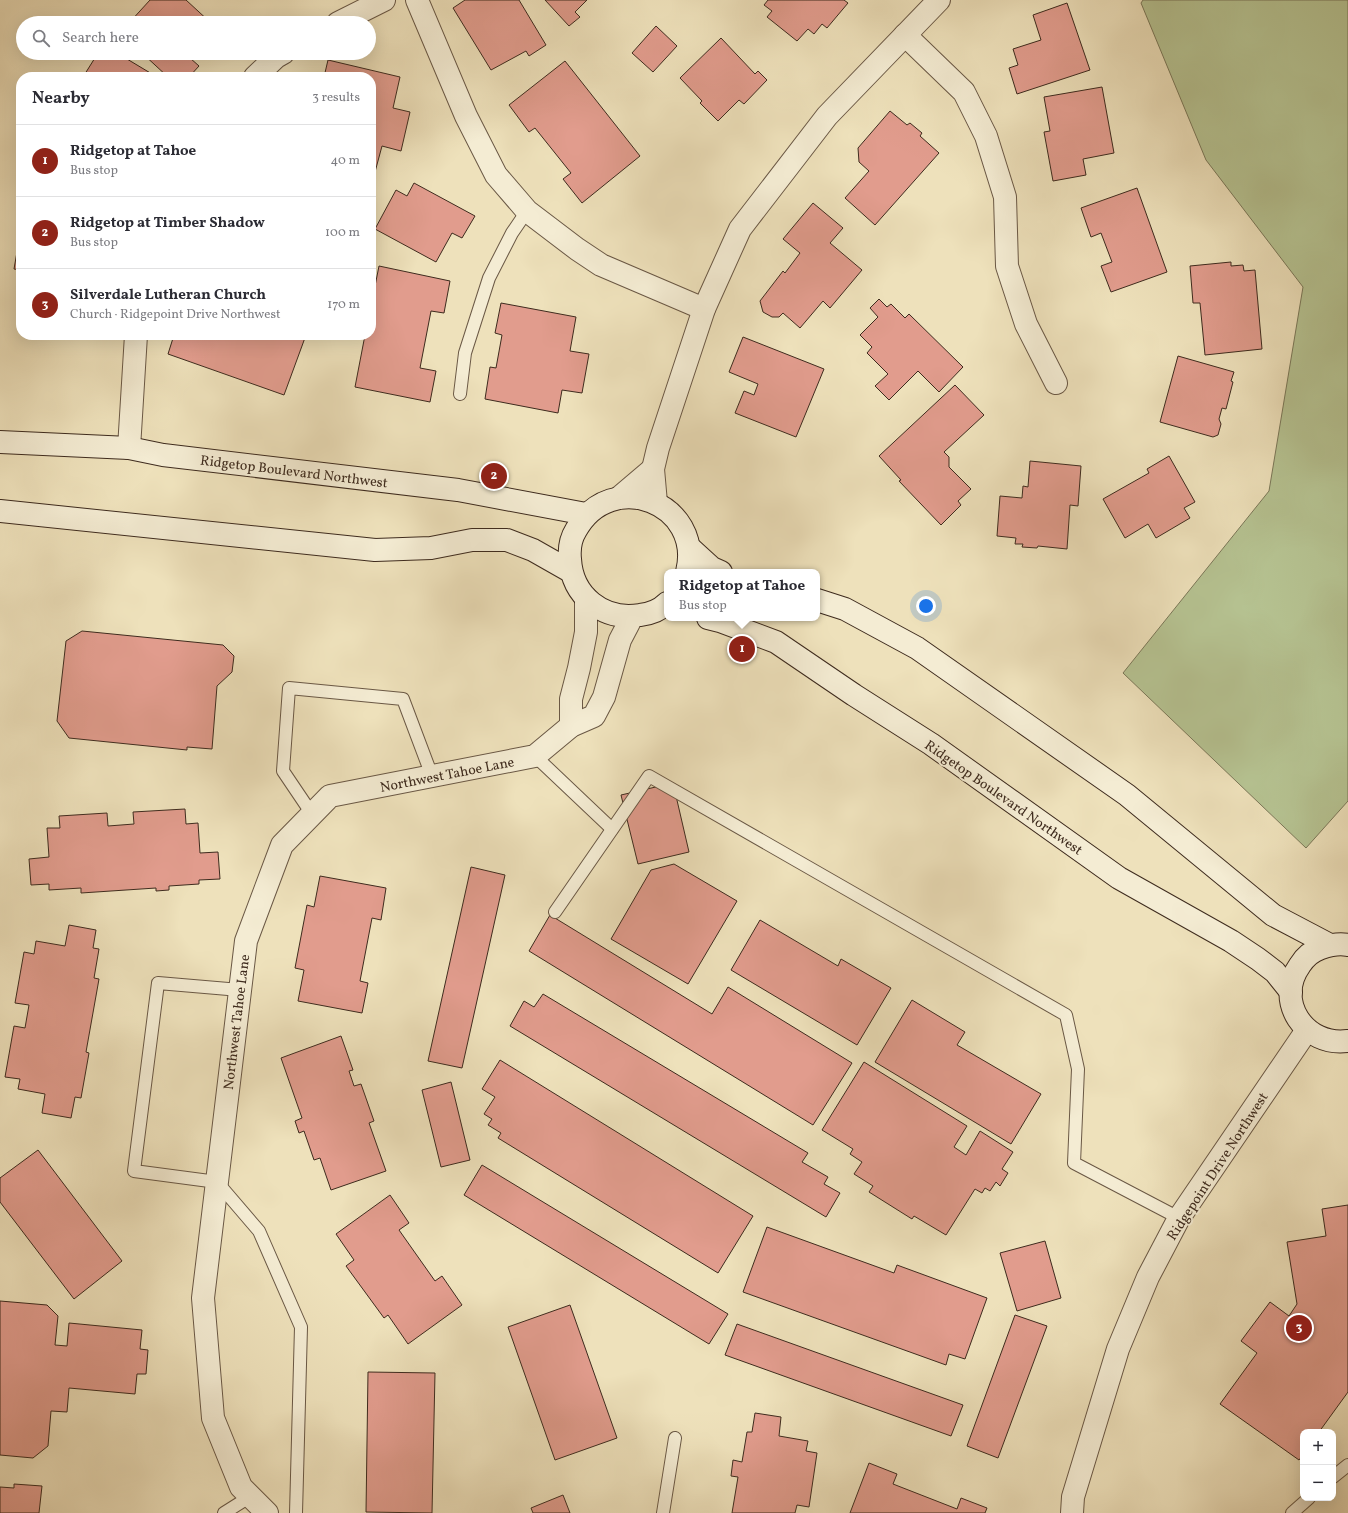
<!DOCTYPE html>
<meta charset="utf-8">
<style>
:root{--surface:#fff;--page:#f7f7f7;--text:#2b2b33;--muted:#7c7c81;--line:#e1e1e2;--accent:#8f2418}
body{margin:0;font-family:Vollkorn,serif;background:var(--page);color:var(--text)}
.controls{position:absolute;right:12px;bottom:12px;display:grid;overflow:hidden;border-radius:8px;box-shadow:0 4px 16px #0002}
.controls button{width:36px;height:36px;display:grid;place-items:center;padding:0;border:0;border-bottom:1px solid var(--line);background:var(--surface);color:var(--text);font:20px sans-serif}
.you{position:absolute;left:926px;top:606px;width:14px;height:14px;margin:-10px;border:3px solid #fff;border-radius:50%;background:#1a73e8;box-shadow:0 0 0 6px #1a73e833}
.badge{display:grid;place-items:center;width:26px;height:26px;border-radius:50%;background:var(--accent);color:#fff;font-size:13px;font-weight:700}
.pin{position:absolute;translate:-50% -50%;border:2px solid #fff;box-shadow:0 1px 4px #0006}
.popup{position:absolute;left:664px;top:569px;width:156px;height:52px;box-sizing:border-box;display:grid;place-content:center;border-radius:8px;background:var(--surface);filter:drop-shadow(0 1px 3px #0005);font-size:13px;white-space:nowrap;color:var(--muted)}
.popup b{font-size:15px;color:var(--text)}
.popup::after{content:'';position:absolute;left:50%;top:100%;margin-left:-8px;border:8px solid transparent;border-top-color:var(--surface)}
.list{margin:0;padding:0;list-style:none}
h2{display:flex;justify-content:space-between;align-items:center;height:52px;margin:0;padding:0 16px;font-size:17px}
h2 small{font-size:13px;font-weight:400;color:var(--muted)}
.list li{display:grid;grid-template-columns:26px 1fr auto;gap:12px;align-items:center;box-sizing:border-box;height:72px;padding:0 16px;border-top:1px solid var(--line)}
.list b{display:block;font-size:15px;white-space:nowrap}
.list p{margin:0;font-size:13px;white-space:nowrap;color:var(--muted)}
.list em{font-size:13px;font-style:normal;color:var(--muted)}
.icon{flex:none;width:22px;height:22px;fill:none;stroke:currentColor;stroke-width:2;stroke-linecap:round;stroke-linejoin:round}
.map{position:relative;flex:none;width:1348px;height:1513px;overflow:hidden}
.search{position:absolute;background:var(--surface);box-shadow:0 4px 16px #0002;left:16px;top:16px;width:360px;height:44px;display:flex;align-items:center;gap:10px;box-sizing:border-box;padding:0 14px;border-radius:22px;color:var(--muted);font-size:15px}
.panel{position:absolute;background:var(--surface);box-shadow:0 4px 16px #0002;left:16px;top:72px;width:360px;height:268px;border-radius:16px}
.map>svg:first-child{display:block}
.green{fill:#b6c392;stroke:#7a7758}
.building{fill:#e19c8d;stroke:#3e2b1e}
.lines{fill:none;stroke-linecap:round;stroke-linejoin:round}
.lane-casing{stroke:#6a5845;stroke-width:14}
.street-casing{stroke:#6a5845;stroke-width:24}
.secondary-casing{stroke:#3e2b1e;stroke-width:24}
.lane{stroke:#f4ecd3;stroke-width:12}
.street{stroke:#f4ecd3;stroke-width:22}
.secondary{stroke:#f4ecd3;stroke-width:22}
.labels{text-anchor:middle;stroke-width:4;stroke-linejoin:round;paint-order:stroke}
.street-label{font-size:14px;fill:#3e2b1e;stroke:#f4ecd3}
</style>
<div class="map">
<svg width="1348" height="1513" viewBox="0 0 1348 1513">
<rect width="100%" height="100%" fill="#eee1bb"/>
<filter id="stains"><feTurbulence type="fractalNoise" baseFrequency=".005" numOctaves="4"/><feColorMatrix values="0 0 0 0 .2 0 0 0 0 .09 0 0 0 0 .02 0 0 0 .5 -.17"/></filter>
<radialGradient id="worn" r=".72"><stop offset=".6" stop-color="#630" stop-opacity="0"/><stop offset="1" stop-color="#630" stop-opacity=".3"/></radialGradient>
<polygon class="green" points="1143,0 1348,0 1348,801 1306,848 1123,673 1269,491 1303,287 1206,160 1141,3"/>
<g class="building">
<polygon points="150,0 186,0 211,23 129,23"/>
<polygon points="465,0 519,0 546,45 529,56 526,51 491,70 453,8"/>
<polygon points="545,0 587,0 575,12 580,17 569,26"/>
<polygon points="768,0 844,0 848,3 827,28 822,24 814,34 808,29 797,41 767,17 772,11 764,5"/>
<polygon points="1067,3 1090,70 1017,94 1009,68 1018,65 1013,49 1041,40 1033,15"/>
<polygon points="656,26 677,46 653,72 632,53"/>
<polygon points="721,38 755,74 758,71 767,80 744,104 739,100 718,121 700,103 702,101 680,78"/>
<polygon points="98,53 117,53 157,77 83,77"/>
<polygon points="142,53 195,53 190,58 199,66 189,77 168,77"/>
<polygon points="328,60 400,77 393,108 410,112 401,151 382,146 375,172 371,171 371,77 324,77"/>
<polygon points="565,61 640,156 582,203 563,179 571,173 535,128 529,132 509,105"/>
<polygon points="1102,87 1114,153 1083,159 1086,175 1053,181 1044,132 1050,131 1044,97"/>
<polygon points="890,111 907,125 910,123 922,133 920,136 939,153 875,225 845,198 869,171 859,162 858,148"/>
<polygon points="414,183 475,216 462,238 452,233 436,262 375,229 396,190 407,196"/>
<polygon points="1137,188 1167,272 1111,292 1101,266 1112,262 1101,233 1091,237 1081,208"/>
<polygon points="813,203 843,228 830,243 862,270 830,308 823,301 800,328 783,313 779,317 772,317 763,312 760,301 783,271 785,273 800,253 783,239"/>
<polygon points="21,229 21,270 14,269"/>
<polygon points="1231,262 1231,266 1243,265 1244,271 1255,270 1262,349 1205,355 1200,303 1193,303 1190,266"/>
<polygon points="379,266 450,281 444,313 431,311 420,368 436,371 430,402 355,387 365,335 371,335 371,306"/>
<polygon points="879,299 887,307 891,304 905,318 909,314 963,367 939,392 918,371 889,400 875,386 888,374 867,353 872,347 860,335 878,317 870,308"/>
<polygon points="501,303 576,317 570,351 589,354 582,393 562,390 558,413 485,399 490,367 496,368 502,335 495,333"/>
<polygon points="174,335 306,335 284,395 168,354"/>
<polygon points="743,337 824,369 796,437 735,413 744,391 754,395 758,384 729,372"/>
<polygon points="1178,356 1234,372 1231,381 1233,382 1226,409 1222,408 1219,419 1221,424 1218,435 1213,437 1160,422"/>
<polygon points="955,385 984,415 944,452 949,457 949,467 971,489 958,501 961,505 941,525 899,481 901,480 879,456"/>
<polygon points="1169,456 1195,502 1184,508 1190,518 1156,538 1148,524 1125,538 1103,499 1149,473 1147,469"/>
<polygon points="1030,461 1081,466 1078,506 1070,505 1067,549 1038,546 1037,548 1022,547 1023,544 1015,544 1016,538 997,536 1000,496 1022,498 1023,486 1028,487"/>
<polygon points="82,631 223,645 234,656 232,672 217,686 212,749 187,747 187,750 69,738 57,721 66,641"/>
<polygon points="673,783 689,852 638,864 621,795"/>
<polygon points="185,809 186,824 198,823 200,853 218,852 220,879 199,880 199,884 169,886 169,890 156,891 156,888 81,893 81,888 49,890 49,884 31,885 29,859 49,857 47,828 60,828 59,816 107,813 108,826 134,824 133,812"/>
<polygon points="674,864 737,901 688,984 611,939 651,870"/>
<polygon points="471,867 505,875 462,1068 428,1061"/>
<polygon points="320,876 386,888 381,920 372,918 360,981 368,983 362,1013 298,1001 304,970 295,968 307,905 314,907"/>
<polygon points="550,915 712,1014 728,987 852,1063 813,1125 529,951"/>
<polygon points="760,920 838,966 841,959 891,988 857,1045 731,970"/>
<polygon points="69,925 96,930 93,948 99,949 94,978 99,979 86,1052 89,1053 81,1098 75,1097 71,1118 42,1113 45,1094 18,1089 20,1079 5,1077 14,1026 25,1028 29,1005 15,1003 24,952 34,954 36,941 65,946"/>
<polygon points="543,994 808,1153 802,1162 828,1177 824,1184 840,1193 826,1217 510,1026 524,1001 534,1007"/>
<polygon points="912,1000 965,1032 957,1045 1041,1094 1011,1144 875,1062"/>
<polygon points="341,1036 353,1070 349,1071 354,1086 361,1084 374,1121 369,1123 386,1171 331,1190 320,1158 314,1160 304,1131 299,1133 295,1121 302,1118 281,1058"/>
<polygon points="500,1060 753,1216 718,1273 498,1138 501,1133 488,1125 492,1119 484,1114 495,1097 482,1089"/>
<polygon points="864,1062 967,1126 954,1147 966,1155 980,1131 1013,1152 1002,1169 1008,1173 1000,1186 996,1182 990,1191 985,1188 982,1193 975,1189 946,1235 914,1216 912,1219 869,1192 873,1186 854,1174 862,1162 850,1154 853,1149 822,1130"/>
<polygon points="451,1082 470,1160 441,1167 422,1090"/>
<polygon points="38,1150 122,1261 74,1299 0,1202 0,1178"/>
<polygon points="482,1165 728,1314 709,1344 464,1195"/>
<polygon points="390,1195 409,1223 399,1230 435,1281 442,1276 462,1305 408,1344 388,1315 384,1318 346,1266 354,1260 336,1234"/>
<polygon points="1348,1205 1348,1392 1319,1432 1303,1432 1303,1455 1299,1460 1220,1404 1257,1353 1241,1341 1270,1302 1289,1316 1297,1304 1287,1242 1326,1236 1322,1209"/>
<polygon points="767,1227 894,1273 897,1265 987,1298 965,1359 949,1354 946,1365 743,1292"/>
<polygon points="1045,1241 1061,1298 1017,1311 1000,1253"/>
<polygon points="0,1301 47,1305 58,1316 55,1345 67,1346 69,1323 142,1330 140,1349 148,1350 146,1374 137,1374 135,1394 69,1388 67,1412 51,1411 48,1446 33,1458 0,1455"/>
<polygon points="570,1305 617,1438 555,1460 508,1327"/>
<polygon points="1015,1315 1047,1326 998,1458 967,1446"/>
<polygon points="737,1324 963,1405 951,1436 725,1355"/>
<polygon points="368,1372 435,1373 432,1513 366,1512"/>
<polygon points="755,1413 781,1417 779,1436 808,1441 806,1451 817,1453 809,1507 797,1505 795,1513 732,1513 738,1477 731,1476 733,1460 742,1462 747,1432 752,1432"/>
<polygon points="869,1463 897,1474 893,1484 957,1509 961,1498 987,1508 985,1513 850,1513"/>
<polygon points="14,1484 42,1486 39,1513 0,1513 0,1487 14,1488"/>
<polygon points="563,1495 570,1513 533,1513 531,1508"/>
</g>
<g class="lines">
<g class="lane-casing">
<g id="lane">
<polyline points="460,394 465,353 489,278 512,233 527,211"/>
<polyline points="535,756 612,829"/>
<polyline points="312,814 283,771 289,688 403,699 432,776"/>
<polyline points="555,912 649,776 1066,1015 1078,1069 1074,1163 1179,1218"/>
<polyline points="240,990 158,983 134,1171 217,1182 259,1231 301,1327 296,1513"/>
<polyline points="1333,1477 1348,1465"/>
<polyline points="224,1513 251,1496"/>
<polyline points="663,1513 675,1438"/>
<polyline points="1292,1513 1309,1498"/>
</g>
</g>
<g class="street-casing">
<g id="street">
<polyline points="417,0 466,116 496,175 527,211 577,249 601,265 704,309"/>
<polyline points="338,23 384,0"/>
<polyline points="905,35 964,92 986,136 1005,197 1007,266 1026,324 1056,383"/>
<polyline points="255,77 276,57 283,53"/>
<polyline points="129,448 136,335"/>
<polyline points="620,497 653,469"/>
<polyline points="656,503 653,469 658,448 704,309 740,229 827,116 939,0"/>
<polyline points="571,726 571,699 579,668 586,632 586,598"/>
<polyline points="267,1513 241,1487 213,1418 203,1298 246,941 282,845 330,796 535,756 571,726 594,716 604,697 620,640 632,617"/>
<polyline points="1072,1513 1073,1497 1118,1349 1148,1277 1179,1218 1307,1030"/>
</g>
</g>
<g class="secondary-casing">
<g id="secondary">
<polyline points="0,442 129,448 163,455 458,490 586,514"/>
<polyline points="0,511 375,550 431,548 472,540 507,540 533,550 570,571"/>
<polyline points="689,547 712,568 721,572"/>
<polyline points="817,600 845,609 917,648 1127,795 1273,915 1330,945"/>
<path d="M667,603C660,610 649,614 640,615C603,621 572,596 570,559C569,549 571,538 576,530C611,467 704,503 687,572"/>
<polyline points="708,618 720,621 776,642 854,695 931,744 1119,878 1231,941 1258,959 1275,972 1291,992"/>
<path d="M1348,945C1339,943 1330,945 1321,948C1312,951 1305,957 1300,965C1274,1001 1305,1047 1348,1041"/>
</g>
</g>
<use href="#lane" class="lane"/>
<use href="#street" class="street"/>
<use href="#secondary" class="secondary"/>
</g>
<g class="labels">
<g class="street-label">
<text transform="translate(294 471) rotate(7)" y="5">Ridgetop Boulevard Northwest</text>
<text transform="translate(447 774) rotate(-11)" y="5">Northwest Tahoe Lane</text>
<text transform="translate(1004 797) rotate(35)" y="5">Ridgetop Boulevard Northwest</text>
<text transform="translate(236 1022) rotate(-83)" y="5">Northwest Tahoe Lane</text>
<text transform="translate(1217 1166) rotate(-57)" y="5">Ridgepoint Drive Northwest</text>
</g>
</g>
<rect width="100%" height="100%" filter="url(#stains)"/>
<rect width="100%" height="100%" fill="url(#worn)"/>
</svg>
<div class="controls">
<button>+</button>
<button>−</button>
</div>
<div class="you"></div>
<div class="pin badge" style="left:742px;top:649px">1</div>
<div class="popup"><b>Ridgetop at Tahoe</b>Bus stop</div>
<div class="pin badge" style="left:494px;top:476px">2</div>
<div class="pin badge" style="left:1299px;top:1328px">3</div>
<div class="search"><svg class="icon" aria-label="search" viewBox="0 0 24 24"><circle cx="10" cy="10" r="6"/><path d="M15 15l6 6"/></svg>Search here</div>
<section class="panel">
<h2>Nearby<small>3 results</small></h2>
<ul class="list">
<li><span class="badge">1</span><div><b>Ridgetop at Tahoe</b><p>Bus stop</p></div><em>40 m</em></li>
<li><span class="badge">2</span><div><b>Ridgetop at Timber Shadow</b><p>Bus stop</p></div><em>100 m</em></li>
<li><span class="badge">3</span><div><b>Silverdale Lutheran Church</b><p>Church · Ridgepoint Drive Northwest</p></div><em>170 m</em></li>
</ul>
</section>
</div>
